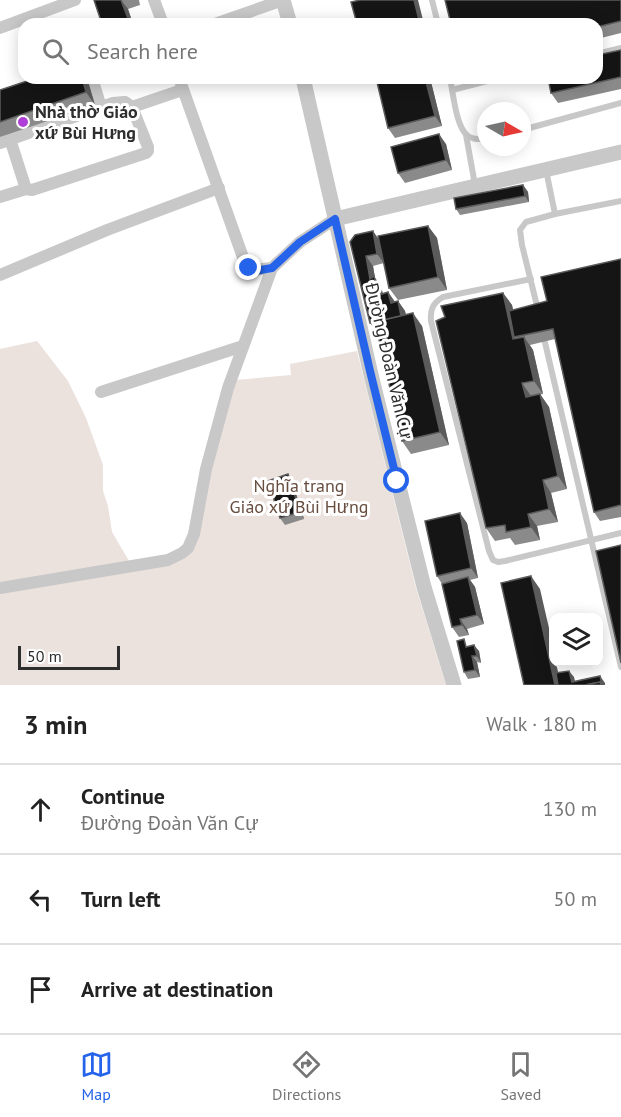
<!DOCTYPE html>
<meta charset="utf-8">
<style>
:root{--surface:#fff;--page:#f2f2f2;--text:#222;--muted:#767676;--line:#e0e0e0;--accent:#2563eb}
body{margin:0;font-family:"PT Sans",sans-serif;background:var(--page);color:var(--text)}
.controls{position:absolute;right:18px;bottom:18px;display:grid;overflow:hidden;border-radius:12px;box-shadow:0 3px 15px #0003}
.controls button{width:54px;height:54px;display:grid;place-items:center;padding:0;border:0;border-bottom:2px solid var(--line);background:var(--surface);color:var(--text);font:30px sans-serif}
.compass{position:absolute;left:477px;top:102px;width:54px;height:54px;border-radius:50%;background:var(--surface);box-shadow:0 3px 15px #0003;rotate:99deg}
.scale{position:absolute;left:18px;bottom:15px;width:102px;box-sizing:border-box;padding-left:6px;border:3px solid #2e2e2e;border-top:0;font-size:16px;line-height:21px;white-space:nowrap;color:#2e2e2e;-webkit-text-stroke:4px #fff;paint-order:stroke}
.stop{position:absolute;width:18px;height:18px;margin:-14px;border:4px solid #2563eb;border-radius:50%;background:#fff}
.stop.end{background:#2563eb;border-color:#fff;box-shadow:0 2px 6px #0008}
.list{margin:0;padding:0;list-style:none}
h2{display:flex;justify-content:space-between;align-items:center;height:78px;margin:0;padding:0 24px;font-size:26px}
h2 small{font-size:20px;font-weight:400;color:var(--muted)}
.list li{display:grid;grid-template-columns:39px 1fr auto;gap:18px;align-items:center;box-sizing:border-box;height:90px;padding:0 24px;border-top:2px solid var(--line)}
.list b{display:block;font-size:22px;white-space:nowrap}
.list p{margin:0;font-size:20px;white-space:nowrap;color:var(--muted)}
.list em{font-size:20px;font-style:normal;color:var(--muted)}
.icon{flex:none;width:33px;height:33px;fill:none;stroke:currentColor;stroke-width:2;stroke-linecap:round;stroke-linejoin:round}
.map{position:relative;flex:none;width:621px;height:685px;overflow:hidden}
.search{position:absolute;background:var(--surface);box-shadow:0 3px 15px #0003;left:18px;right:18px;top:18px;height:66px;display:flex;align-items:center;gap:15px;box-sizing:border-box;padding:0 21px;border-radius:18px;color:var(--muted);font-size:22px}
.sheet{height:348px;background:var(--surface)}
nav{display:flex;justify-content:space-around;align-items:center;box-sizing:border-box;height:84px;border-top:2px solid var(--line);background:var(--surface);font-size:16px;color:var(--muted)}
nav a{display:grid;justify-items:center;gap:3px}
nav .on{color:var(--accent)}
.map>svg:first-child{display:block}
.green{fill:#ebe1dd}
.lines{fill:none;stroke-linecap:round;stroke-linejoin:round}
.service{stroke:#c8c8c8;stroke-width:6}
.minor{stroke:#c8c8c8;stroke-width:12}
.tertiary{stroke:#c8c8c8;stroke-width:15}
.wall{fill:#8a8a8a}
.shaded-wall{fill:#5b5b5b}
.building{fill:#151515;stroke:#5b5b5b;stroke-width:1.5}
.route{stroke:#2563eb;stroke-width:8}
.poi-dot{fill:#af3ed8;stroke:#fff;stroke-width:2}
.labels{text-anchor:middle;stroke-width:6;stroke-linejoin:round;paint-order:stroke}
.poi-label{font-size:18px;font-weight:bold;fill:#2e2e2e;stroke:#fff;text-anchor:start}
.street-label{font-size:18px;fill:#2e2e2e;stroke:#fff}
.park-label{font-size:18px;fill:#674d3f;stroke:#fff}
</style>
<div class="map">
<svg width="621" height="685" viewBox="0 0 621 685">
<rect width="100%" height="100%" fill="#fff"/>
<g class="green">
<polygon points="37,341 68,381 86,418 103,465 103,491 108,506 112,532 129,561 0,583 0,349"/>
<polygon points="357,351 416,588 446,685 0,685 0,593 182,559 211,466 235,380 291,375 290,364"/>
</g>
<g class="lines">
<g class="service">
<polyline points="432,0 438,24"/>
<polyline points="597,54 621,48"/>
<path d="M450,78C453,92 456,128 468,136C473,140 479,139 486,139"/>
<polyline points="452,90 499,78"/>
<polyline points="522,130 621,103"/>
<polyline points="466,135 475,185"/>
<polyline points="546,170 555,214 621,201"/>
<path d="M531,279L443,297C433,303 430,309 431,321L489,551L493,560L498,562L505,561L621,533"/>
<polyline points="538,310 522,245 520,230 526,222 555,214"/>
<polyline points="543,334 621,667"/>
</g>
<g class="minor">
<polyline points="154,0 163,24"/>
<polyline points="215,24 283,0"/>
<polyline points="0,28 75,0"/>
<polyline points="92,78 101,107"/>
<polyline points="179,78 245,263 249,269 251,270 272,268"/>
<polyline points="10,139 26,189 32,190 146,153 148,151 148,147 132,107"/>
<polyline points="0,143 113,103 125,102 132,107 182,90"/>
<polyline points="0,197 26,189"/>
<polyline points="0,275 107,230 219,188"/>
<polyline points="101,392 243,346"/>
<polyline points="0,588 168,560 182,553 188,548 194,534 206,469 228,388 272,268 300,242 335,219"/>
</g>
<g class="tertiary">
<polyline points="283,0 290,24"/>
<polyline points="303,78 372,379 424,587 454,685"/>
<polyline points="335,219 621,152"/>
</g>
</g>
<g class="wall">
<polygon points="94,0 139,0 140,5 128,9 133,24 102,24"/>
<polygon points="621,0 621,33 597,39 597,24"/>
<polygon points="621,50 621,89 558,103 551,93"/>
<polygon points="36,78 87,78 95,105 0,137 0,90"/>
<polygon points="430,78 442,126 395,138 388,128"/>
<polygon points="446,144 452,170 405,183 398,173"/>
<polygon points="523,185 528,192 529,202 460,215 456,209"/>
<polygon points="428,226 437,238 447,290 398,300 389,288 384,263 373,266 375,278 381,286 383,294 388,292 395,302 398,301 405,311 406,315 422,326 449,445 411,454 402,441 378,333 377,333 370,323 355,235 379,241"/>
<polygon points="621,259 621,517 600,521 594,512 555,339 530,345 533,350 543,394 531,396 540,394 549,407 567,489 551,493 558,522 537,526 540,540 515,545 510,538 495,541 486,528 503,293 512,305 513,310 547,301"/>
<polygon points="292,481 304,519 285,525 280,518"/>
<polygon points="467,523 478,578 470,580 475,587 484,624 467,629 469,635 459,637 452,627 442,584 437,576"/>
<polygon points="469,646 479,651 481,663 477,662 480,677 468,679 464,672"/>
</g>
<g class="shaded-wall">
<polygon points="121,0 128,9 133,24 130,24"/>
<polygon points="414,0 418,0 424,24 420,24"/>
<polygon points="82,78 87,78 95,105 86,92"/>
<polygon points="425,78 430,78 442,126 435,116"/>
<polygon points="439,134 446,144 452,170 446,160"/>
<polygon points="523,185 528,192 529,202 525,196"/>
<polygon points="428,226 437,238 447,290 438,277"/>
<polygon points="373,231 380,241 384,263 377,254"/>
<polygon points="366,256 373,266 375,278 381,286 385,305 379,295 370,279"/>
<polygon points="388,292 395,302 391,303"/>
<polygon points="503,293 512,305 519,336 514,337 521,347 513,339"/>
<polygon points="398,301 405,311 408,325 401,316"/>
<polygon points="413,313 422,326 449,445 440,432"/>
<polygon points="524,337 533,350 543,394 534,381"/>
<polygon points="522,383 531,396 526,397"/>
<polygon points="540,394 549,407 567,489 558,476"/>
<polygon points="288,474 292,481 304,519 300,512"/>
<polygon points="543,480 551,493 558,522 549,509"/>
<polygon points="460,513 467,523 478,578 471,568"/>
<polygon points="528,514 537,526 540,540 531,527"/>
<polygon points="531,576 540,589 554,650 554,663 556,663 561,685 555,685"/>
<polygon points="468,577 475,587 484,624 477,615"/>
<polygon points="460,619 467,629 469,635 462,625"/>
<polygon points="474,645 479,651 481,663 477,656"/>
<polygon points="472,656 477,662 480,677 475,670"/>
<polygon points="569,671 574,677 576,685 572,682"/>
<polygon points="600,676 605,683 605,685 601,685"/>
</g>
<g class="building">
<polygon points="94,0 121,0 130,24 102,24"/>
<polygon points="360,0 414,0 420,24 357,24 351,2"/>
<polygon points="445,0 621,0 621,21 597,27 597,24 451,24"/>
<polygon points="621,50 621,77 551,93 548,78 597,78 597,55"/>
<polygon points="36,78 82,78 86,92 0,122 0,90"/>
<polygon points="376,78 425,78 435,116 388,128"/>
<polygon points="439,134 446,160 398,173 391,147"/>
<polygon points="523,185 525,196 456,209 454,198"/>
<polygon points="428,226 438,277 389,288 378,236"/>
<polygon points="373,231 377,254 366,256 370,279 374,276 379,295 388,292 391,303 398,301 401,316 370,323 350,242 355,235"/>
<polygon points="621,259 621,505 594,512 553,329 514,337 509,311 547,301 541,277"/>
<polygon points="503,293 513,339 524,337 534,381 522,383 526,397 540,394 558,476 543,480 549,509 528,514 531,527 506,532 505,525 486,528 436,321 445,317 441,306"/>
<polygon points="413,313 440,432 402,441 375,322"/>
<polygon points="288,474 300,512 280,518 268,481"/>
<polygon points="460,513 471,568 437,576 425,521"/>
<polygon points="621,545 621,663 596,551"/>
<polygon points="531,576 555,685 524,685 501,583"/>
<polygon points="468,577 477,615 460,619 462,625 452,627 442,584"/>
<polygon points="464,639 466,647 474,645 477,656 472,656 475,670 464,672 457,641"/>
<polygon points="569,671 572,682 600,676 602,685 600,682 585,685 558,685 556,673"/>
<polygon points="600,682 601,685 585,685"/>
</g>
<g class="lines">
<polyline class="route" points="249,268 255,271 272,268 300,242 335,219 370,371 397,481"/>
</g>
<circle class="poi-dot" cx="23" cy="122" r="6"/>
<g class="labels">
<g class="poi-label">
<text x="35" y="118">Nhà thờ Giáo<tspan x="35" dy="21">xứ Bùi Hưng</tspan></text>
</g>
<g class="street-label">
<text transform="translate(389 361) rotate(77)" y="6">Đường Đoàn Văn Cự</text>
</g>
<g class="park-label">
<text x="299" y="492">Nghĩa trang<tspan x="299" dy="21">Giáo xứ Bùi Hưng</tspan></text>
</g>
</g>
</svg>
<div class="controls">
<button><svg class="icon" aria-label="layers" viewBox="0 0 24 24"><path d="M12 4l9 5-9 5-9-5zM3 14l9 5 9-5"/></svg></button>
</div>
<svg class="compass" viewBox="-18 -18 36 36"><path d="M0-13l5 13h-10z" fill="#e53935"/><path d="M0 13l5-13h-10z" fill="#767676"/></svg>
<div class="scale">50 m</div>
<div class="stop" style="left:397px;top:481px"></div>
<div class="stop end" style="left:249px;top:268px"></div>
<div class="search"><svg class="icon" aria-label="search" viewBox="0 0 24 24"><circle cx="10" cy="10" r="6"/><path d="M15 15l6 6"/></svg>Search here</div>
</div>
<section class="sheet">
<h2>3 min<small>Walk · 180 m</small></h2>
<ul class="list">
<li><svg class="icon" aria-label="ahead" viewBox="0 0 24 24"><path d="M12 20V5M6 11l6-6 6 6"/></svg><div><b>Continue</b><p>Đường Đoàn Văn Cự</p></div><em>130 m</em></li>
<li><svg class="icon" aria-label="left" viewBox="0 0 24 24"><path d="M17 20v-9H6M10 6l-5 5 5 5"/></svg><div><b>Turn left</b></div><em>50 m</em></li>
<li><svg class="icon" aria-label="arrive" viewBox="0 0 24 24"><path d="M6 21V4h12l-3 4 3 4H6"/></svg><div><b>Arrive at destination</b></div></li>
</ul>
</section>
<nav>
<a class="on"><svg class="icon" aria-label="map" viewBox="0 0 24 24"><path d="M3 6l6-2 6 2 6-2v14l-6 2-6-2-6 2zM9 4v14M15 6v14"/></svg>Map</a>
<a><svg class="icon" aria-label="directions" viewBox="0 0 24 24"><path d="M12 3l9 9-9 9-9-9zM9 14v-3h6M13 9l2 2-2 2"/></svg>Directions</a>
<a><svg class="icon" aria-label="saved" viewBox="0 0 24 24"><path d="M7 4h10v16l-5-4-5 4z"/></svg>Saved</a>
</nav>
